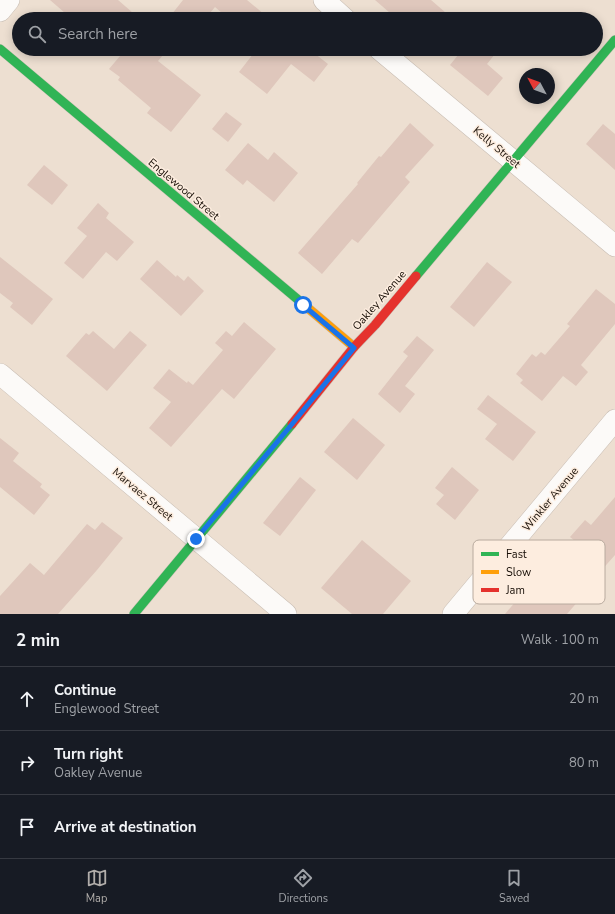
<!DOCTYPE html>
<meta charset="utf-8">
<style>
:root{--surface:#171b24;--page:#242831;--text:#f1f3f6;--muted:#9ea1a6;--line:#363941;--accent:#b1adaa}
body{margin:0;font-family:"Nunito Sans",sans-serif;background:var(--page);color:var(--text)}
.compass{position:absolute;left:519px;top:68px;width:36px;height:36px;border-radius:50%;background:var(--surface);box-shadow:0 2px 10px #0003;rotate:311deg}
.stop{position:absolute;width:12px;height:12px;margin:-9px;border:3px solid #1a73e8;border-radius:50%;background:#fff}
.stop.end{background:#1a73e8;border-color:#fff;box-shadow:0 1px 4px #0008}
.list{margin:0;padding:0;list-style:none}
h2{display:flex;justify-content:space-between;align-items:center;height:52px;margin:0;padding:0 16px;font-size:17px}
h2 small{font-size:13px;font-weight:400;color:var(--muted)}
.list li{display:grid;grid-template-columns:26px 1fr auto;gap:12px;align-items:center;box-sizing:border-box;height:64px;padding:0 16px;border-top:1px solid var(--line)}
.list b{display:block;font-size:15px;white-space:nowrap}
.list p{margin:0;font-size:13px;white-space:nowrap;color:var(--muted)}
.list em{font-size:13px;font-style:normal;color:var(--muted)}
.icon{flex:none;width:22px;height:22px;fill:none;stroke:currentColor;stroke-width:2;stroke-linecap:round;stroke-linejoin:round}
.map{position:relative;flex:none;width:615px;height:614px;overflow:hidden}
.search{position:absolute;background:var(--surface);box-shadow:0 2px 10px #0003;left:12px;right:12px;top:12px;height:44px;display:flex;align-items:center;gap:10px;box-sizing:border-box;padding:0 14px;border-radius:22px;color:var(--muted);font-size:15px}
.sheet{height:244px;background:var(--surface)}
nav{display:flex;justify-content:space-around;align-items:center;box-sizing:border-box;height:56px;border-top:1px solid var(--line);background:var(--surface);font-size:11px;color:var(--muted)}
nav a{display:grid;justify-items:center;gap:2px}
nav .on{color:var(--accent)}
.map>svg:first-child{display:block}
.building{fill:#dfc7bc}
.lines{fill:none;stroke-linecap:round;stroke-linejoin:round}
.street-casing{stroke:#c9beb4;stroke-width:22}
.fast-casing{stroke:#c9beb4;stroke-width:10}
.slow-casing{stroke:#c9beb4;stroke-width:10}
.jam-casing{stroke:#c9beb4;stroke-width:10}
.street{stroke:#fcfaf8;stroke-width:21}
.fast{stroke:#30b455;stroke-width:9}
.slow{stroke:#ff9f0a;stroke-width:9}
.jam{stroke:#e5322d;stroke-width:9}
.route{stroke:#1a73e8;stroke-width:5}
.labels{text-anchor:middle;stroke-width:3;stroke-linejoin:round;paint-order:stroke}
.street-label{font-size:11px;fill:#180f07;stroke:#fdeddf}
.key{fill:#fdeddf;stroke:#b8aa9e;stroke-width:1}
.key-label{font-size:11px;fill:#180f07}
</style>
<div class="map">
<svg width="615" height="614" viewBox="0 0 615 614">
<rect width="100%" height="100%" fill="#eddfd1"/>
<g class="building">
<polygon points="50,0 118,0 140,19 72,19"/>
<polygon points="183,0 247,0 270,19 229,19 215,7 205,19 168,19"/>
<polygon points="375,0 431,0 453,19 397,19"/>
<polygon points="126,49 168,49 158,61 201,95 171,132 147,113 151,108 118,80 120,77 109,69"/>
<polygon points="257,49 309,49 328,64 314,82 291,64 267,94 239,72"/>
<polygon points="463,49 499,49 487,64 503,78 488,96 450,65"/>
<polygon points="226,112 242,124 228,142 212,129"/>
<polygon points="410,123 434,145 405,177 410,182 358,243 352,239 322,274 298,253 358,184 357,183 379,156 381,157"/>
<polygon points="603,124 615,134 615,170 586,144"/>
<polygon points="248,143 268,160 274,152 298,173 274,202 247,180 243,185 225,170"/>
<polygon points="44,165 68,185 52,205 27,185"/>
<polygon points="98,203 109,213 106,218 134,242 117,261 106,252 83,279 64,263 87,236 77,228"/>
<polygon points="0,257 53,299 32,325 10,307 13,303 0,293"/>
<polygon points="157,260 176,277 177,275 184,281 188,276 204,291 181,316 140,279"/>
<polygon points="487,262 512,282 474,327 450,307"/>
<polygon points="596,289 615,304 615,324 581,365 588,372 576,386 563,376 542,401 520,383 523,380 516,374 532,354 536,357 541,352 545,355 570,326 567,324"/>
<polygon points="244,322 276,349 234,399 222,389 171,447 149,428 171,402 153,388 169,369 187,383 188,381 193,385 223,350 215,343 226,331 232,336"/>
<polygon points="93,331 114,349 130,331 147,345 107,391 66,356 86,333 89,335"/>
<polygon points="417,336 434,350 405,386 415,394 400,413 378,394 408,356 403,352"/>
<polygon points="488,395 536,432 513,461 485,439 497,424 477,409"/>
<polygon points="353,418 385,445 357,480 324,452"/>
<polygon points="0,438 19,453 13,461 42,484 40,487 50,495 34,515 0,487"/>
<polygon points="452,467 479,490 455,520 436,504 444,495 435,488"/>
<polygon points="300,477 316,490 280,536 263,523"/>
<polygon points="615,497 615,555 584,590 586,592 567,614 505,614 539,574 544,578 564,556 575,541 570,537 585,520 591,525"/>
<polygon points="102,522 123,538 97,570 58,614 0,614 0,596 30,563 44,575 87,524 95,530"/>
<polygon points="362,540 411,581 383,614 352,614 321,588"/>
</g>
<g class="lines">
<g class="street-casing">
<g id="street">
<polyline points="324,0 345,19"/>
<polyline points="0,11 9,0"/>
<polyline points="379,49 615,246"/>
<polyline points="0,374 286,614"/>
<polyline points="453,614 615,420"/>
</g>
</g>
<g class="fast-casing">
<g id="fast">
<polyline points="0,49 302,303"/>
<polyline points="416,276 615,40"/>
<polyline points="134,614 292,424"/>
</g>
</g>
<g class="slow-casing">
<polyline id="slow" points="302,303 354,347"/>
</g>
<g class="jam-casing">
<polyline id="jam" points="292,424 354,347 375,325 416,276"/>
</g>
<use href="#street" class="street"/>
<use href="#fast" class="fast"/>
<use href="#slow" class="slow"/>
<use href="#jam" class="jam"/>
</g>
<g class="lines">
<polyline class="route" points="196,539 288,429 354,348 303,305"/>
</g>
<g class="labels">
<g class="street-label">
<text transform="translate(497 147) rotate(40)" y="4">Kelly Street</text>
<text transform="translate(184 189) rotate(40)" y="4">Englewood Street</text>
<text transform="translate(379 300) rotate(-49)" y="4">Oakley Avenue</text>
<text transform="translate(143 494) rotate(40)" y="4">Marvaez Street</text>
<text transform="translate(550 499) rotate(-50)" y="4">Winkler Avenue</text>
</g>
</g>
<rect x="473" y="540" width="132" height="64" rx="6" class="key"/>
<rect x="481" y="552" width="18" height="4" fill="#30b455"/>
<rect x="481" y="570" width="18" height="4" fill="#ff9f0a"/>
<rect x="481" y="588" width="18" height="4" fill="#e5322d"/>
<g class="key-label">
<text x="506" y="558">Fast</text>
<text x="506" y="576">Slow</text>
<text x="506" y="594">Jam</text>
</g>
</svg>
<svg class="compass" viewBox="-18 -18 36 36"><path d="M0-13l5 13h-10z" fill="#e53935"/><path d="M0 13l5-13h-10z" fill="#9ea1a6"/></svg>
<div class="stop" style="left:303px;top:305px"></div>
<div class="stop end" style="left:196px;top:539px"></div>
<div class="search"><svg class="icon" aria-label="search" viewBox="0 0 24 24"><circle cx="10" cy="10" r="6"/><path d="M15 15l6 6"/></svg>Search here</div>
</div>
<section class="sheet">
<h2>2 min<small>Walk · 100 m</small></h2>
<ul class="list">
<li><svg class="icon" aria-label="ahead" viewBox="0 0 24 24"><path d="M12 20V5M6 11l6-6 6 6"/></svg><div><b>Continue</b><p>Englewood Street</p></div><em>20 m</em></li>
<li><svg class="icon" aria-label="right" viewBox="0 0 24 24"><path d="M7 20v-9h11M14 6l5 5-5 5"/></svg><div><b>Turn right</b><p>Oakley Avenue</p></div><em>80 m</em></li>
<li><svg class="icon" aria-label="arrive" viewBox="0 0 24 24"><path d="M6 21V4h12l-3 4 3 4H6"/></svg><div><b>Arrive at destination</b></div></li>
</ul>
</section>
<nav>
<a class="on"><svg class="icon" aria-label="map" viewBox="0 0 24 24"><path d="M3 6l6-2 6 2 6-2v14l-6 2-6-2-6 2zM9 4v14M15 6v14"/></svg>Map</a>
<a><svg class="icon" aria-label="directions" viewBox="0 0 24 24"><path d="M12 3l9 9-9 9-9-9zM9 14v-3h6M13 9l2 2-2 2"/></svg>Directions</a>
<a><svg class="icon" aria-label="saved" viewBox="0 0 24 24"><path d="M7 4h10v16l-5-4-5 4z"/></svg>Saved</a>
</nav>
